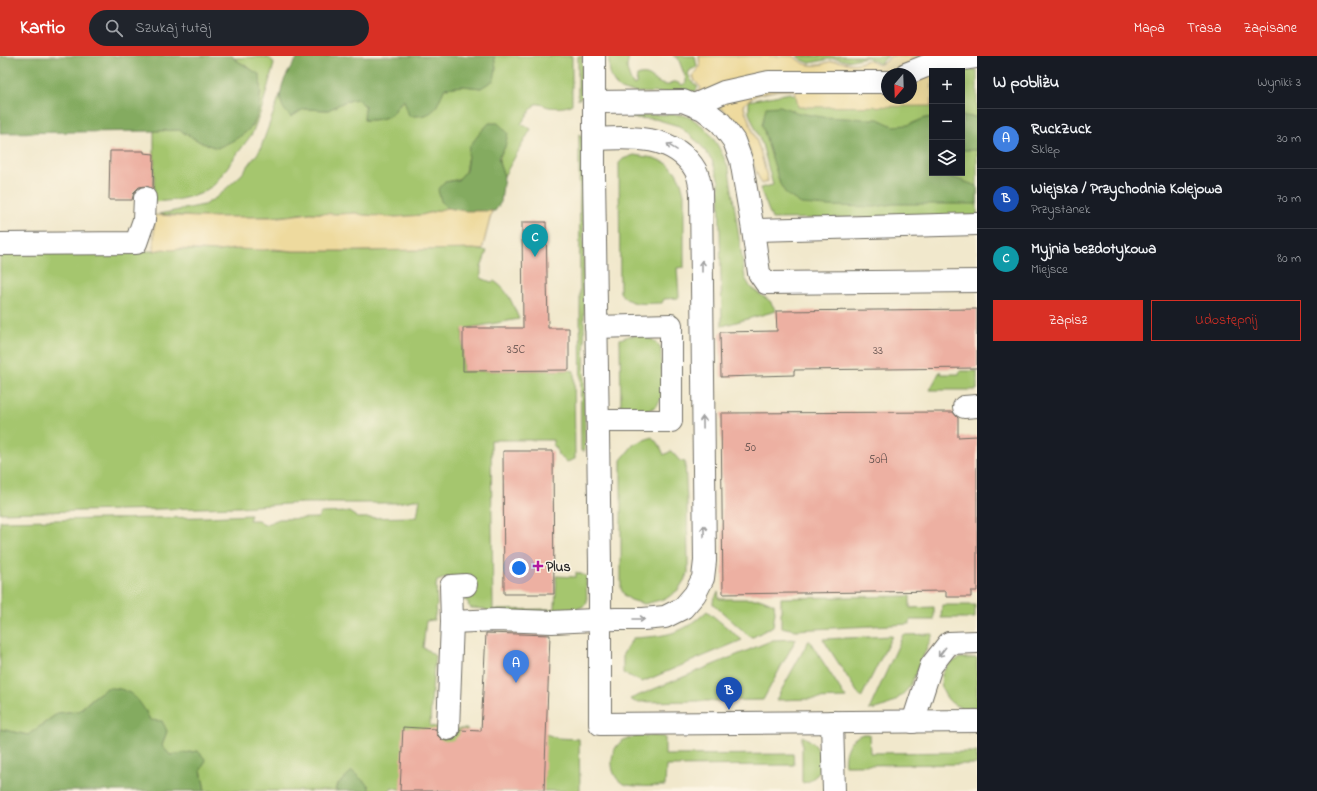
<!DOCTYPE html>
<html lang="pl">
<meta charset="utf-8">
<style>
:root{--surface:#171b24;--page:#20242c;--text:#f1f3f6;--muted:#9ea1a6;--line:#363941;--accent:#d93025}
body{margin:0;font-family:"Indie Flower",sans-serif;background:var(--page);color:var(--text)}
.controls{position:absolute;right:12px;top:12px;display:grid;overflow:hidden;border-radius:0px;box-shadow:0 4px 16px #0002}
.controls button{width:36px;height:36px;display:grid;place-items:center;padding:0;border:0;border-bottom:1px solid var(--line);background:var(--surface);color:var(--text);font:20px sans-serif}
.compass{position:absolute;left:881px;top:12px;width:36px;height:36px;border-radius:50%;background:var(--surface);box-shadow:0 4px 16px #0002;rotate:199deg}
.you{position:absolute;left:519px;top:512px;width:14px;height:14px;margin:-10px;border:3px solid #fff;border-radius:50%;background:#1a73e8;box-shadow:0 0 0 6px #1a73e833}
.badge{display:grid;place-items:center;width:26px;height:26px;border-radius:50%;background:var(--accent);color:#fff;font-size:13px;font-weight:700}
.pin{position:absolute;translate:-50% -33px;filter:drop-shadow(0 1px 2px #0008)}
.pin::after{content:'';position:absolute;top:21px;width:14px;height:12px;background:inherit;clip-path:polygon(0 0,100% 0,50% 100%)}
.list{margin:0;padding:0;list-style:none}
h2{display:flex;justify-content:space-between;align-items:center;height:52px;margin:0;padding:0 16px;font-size:17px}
h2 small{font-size:13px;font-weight:400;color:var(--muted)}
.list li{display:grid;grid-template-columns:26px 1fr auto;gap:12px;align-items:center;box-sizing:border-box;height:60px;padding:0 16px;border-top:1px solid var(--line)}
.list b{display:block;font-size:15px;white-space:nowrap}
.list p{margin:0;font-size:13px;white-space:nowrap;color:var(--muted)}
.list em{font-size:13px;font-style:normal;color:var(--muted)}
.actions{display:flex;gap:8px;padding:12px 16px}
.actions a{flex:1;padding:9px 0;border:1px solid var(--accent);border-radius:0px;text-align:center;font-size:14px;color:var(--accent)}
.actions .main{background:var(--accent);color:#fff}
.icon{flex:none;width:22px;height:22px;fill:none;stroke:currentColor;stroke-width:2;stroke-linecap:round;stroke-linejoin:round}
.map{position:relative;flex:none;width:977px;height:735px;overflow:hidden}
header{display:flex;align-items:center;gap:24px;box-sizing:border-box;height:56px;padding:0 20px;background:var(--accent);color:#fff}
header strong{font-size:19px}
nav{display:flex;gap:22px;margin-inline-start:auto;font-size:14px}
.search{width:280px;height:36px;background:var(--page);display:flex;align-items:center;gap:10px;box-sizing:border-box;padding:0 14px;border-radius:22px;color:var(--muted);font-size:15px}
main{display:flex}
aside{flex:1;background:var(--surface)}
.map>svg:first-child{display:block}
.green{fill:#a5c66e;stroke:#68784c}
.forest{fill:#84ab61;stroke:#586b46}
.sand{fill:#eeda9e;stroke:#8c8264;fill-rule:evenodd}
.building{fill:#edb0a2}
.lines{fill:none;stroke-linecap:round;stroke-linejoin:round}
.minor-casing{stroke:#706d63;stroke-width:24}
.minor{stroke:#fff;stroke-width:22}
.oneway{stroke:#a0a0a0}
.poi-dot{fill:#b5179e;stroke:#fcf5e5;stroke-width:1.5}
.labels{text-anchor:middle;stroke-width:3;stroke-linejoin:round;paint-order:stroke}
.number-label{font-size:12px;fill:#5c4c49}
.poi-label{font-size:14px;font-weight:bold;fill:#2b2b2b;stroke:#fcf5e5;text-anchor:start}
</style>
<header>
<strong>Kartio</strong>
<div class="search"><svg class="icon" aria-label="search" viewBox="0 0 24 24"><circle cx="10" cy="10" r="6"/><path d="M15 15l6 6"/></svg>Szukaj tutaj</div>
<nav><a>Mapa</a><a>Trasa</a><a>Zapisane</a></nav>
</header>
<main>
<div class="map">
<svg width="977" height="735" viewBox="0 0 977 735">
<rect width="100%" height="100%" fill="#fcf5e5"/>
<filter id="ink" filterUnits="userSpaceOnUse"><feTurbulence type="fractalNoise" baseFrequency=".025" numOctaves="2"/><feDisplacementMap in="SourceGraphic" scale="8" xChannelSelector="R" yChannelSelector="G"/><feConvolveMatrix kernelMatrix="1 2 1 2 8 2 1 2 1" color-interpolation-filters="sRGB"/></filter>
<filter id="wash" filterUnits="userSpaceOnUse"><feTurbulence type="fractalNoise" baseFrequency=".012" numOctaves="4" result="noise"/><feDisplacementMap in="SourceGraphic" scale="16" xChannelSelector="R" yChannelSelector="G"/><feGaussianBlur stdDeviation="0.9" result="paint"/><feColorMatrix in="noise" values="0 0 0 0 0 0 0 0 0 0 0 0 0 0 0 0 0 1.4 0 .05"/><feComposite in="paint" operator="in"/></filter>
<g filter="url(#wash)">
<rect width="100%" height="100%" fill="#f1e8cc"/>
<g class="green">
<path d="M494,0H572V48C566,52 556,52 549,51C544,50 541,47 535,48L521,68L531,73L504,120C498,106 497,104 505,91L467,103C465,121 463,123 445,126L441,145L447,152L422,159L396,161L363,159L356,157L339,158L310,157L298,158L289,160L255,161H199L159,158L204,149L217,141L242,118L260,94L281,36L282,49L304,53L328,54L344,46L357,43L365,50L364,64C373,64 384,64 392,58C397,53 398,47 405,44L434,54L445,32L463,30L481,32L496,13Z"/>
<polygon points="578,0 582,0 583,40 578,44"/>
<path d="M609,0H628C629,4 628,6 627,10C627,15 630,24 633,29L636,28L637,20C653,14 653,30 669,29L672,26H676L682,29L686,27V23L678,2L673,0H695L697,11L690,14L688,18L692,26L698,31L695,36C681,36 631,39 621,33C609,26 609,12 609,0Z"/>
<polygon points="797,0 888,0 880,8 866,1 847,5 835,2 810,7 802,4"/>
<path d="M261,1C267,1 272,2 274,8L261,55L252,78L214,129L200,138L177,144L154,146V75L179,74L202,87L217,92L243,78L253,70L261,37L251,13L233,2Z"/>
<polygon points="967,13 977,14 977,160 772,163 760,132 773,129 762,88 749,57 749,45 790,37 799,41 932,49 932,117 962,117 962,15 956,15"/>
<path d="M646,59C655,59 677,57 686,60C709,69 721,93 729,114L745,222L751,232L770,245L776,255L722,270L719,125L712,104L699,87L679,70L655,63L631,62L635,60Z"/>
<polygon points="579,78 583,81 585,395 581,395"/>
<path d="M634,99L654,102L668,108L675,115L681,126L684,138V211L677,212L679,240L678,242L664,243L662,247C648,247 628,251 620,236L619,107L623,103Z"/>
<path d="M163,193L219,195L234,193H255L293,195H357L473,193L487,195L481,211V222L491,226L494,225C509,235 512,247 519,263L463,273V315L569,314L574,315L575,403L567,406L558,399L556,391L553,390V384H491L493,554L555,553C555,542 557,531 556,520L576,521V516L586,520L587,547L582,551L565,557H488L485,553L471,552L468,549L469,547L462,542L448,521L437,525L436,530L437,548L434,564L426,565L423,592L426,593L435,600L431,647L430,670L448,673H467V678H546L557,682L579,683L580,735H405L392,731L389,735H369L368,730L338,727L336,735H205L198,695L170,699L162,690L167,675L150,664L145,654L107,632L94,641L78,655L58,657L28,679L0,673V465L206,461L251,459L249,464H258L264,469L279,463L318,462L321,457L349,456L358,462L417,461L420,443L396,447H303L239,451L0,457V195H154Z"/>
<path d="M642,279C651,282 656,285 661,293L662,340C656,357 636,361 621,352L620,283L629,280Z"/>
<polygon points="940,315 941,318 959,318 960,315 977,315 977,334 930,334"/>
<polygon points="652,381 660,390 664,399 671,395 680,405 685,406 687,446 688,506 688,517 685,523 678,534 667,542 649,547 644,548 631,544 625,540 621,533 621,404 634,388"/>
<polygon points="718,536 719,543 762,543 774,548 775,556 773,570 753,581 749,580 713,548 713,545"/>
<polygon points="910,540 910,552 934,551 934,564 910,564 910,568 795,574 781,571 781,542"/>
<polygon points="942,549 975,549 975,562 941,562"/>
<path d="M707,555L742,584L642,626L623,617V598L633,582C665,580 682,579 707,555Z"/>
<path d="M933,578L910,630C899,644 887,652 869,654L903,579Z"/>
<polygon points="892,580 861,642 823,583"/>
<polygon points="796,583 763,644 635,646 630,643 773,584"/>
<polygon points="809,584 846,642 776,644"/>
<path d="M960,602H977V652C969,652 962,653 955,649C944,643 938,628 943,616C946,609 954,605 960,602Z"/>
<path d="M863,678H869L870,697L977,696V708L845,709C843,695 849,683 863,678Z"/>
<path d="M654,680L665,681V699L793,698L794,709L666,710L665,730C654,730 632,732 622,727C607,718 609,689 626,683C635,680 645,680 654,680Z"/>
<path d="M802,680C820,688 823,700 818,718L808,726L802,727Z"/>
</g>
<g class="forest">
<path d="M0,0H233V2L260,19C261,32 261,61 251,71C242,81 229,87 217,92L202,87L179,74L154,75L0,77Z"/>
<path d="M299,0H494L496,13L494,24L481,32L463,30L445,32C435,53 436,61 409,60L404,44C398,47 397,53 392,58C384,64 373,64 364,64L365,50L357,43L344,46L328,54L304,53L291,61C288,58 283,53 282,49C276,31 290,13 299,0Z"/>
<polygon points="780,50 799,57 823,61 865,63 878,63 893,70 908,69 925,62 932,61 932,117 940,117 977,130 977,148 893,148 875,151 827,150 801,148 786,138 780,128 762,69 766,51"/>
<polygon points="962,60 977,61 977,94 962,94"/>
<polygon points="489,67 498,67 508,77 505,91 498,102 500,110 504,120 501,146 495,155 464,155 447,152 441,145 438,134 445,126 458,124 466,115 469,91 479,78"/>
<path d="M107,632C111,632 116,632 120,633C135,636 144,651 150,664L162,665L167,675L162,690L170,699L198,695L206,704L201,714L205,735H0V673L28,679L58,657L79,655L94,641Z"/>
<polygon points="352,715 369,730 369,735 336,735 338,728"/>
</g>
<g class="sand">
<path d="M699,0H794C802,9 812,11 823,8C827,6 831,5 836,5C848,6 854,11 867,4L879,9L887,5L890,0H977L932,15V50L798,51L795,34H778L756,39L743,49L760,94L768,125L762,128L756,116L742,71L722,53L696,39L701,32L695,25L693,20L700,9ZM887,18H911V42H887Z"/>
<polygon points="447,152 464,155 492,155 482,194 473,193 357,195 293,195 274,193 264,194 234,193 219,195 180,193 171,194 163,193 154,195 154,159 199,161 279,161 310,157 339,158 356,157 363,159 396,161 422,159"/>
</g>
<g id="blocks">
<g class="building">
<polygon points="110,95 144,95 144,97 154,98 153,133 146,130 139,131 134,136 132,144 109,144"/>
<polygon points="522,166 546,166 548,272 569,272 569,314 463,315 463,272 523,272"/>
<polygon points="977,253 977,312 794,314 794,319 721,321 720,276 777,275 776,255"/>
<polygon points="953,356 958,362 958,381 977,380 977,535 971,535 971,541 946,541 946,535 723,538 721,357"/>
<polygon points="503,395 553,395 554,538 504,538"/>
<polygon points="486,577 550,579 544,735 400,735 403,671 436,673 437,679 442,684 447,685 454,684 459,679 460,674 481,675"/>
</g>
</g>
</g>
<g filter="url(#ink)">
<use href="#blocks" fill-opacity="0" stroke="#706d63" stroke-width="1"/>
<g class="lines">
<g class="minor-casing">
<g id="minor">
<polyline points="594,0 594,119 600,508 600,668 977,665"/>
<polyline points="906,18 931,8 977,1"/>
<polyline points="594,46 683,45 703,53 721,67 734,85 741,104 753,174 759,217 766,227 977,225"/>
<polyline points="694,49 724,36 769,26 887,26"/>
<polyline points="753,174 977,168"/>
<polyline points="0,188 136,187 144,164 145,142"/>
<polyline points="596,271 671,269 671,365 598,365"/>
<polyline points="964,351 977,350"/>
<path d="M466,529L451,530L452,566L497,564L552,566L616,563H643L665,561L683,552L695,538L703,522L705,505L701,136C700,129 699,121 696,115C675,78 631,81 594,83"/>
<polyline points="832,666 834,735"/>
<polyline points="913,666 931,610 949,587 977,586"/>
<polyline points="448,673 452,566"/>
</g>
</g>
<use href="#minor" class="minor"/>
</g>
<defs><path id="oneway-shaft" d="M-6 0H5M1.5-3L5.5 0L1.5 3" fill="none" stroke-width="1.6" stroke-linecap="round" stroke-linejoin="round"/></defs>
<g class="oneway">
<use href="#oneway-shaft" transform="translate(672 91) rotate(-148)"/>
<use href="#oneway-shaft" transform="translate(702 210) rotate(-90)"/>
<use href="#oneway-shaft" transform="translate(703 366) rotate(-91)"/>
<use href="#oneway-shaft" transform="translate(704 475) rotate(-91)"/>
<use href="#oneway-shaft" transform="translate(639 563)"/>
<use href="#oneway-shaft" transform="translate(942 596) rotate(128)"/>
</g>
</g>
<path class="poi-dot" d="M536 504h4v4h4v4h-4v4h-4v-4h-4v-4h4z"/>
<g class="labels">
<g class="number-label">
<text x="516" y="297">35C</text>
<text x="878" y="298">33</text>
<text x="750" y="395">50</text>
<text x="878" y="407">50A</text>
</g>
<g class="poi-label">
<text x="546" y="515">Plus</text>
</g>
</g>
</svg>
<div class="controls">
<button>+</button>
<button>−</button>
<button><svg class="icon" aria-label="layers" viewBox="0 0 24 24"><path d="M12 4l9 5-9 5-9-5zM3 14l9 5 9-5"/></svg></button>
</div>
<svg class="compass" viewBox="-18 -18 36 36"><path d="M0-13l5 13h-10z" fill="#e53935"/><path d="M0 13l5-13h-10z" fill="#9ea1a6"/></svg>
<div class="you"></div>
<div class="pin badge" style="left:516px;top:627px;background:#3f7fe0">A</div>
<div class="pin badge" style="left:729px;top:654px;background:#1a4fb4">B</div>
<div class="pin badge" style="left:535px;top:201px;background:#0f9aa8">C</div>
</div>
<aside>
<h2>W pobliżu<small>Wyniki: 3</small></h2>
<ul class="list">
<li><span class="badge" style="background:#3f7fe0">A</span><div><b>RuckZuck</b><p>Sklep</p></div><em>30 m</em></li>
<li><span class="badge" style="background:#1a4fb4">B</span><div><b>Wiejska / Przychodnia Kolejowa</b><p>Przystanek</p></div><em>70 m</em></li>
<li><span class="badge" style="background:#0f9aa8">C</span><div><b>Myjnia bezdotykowa</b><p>Miejsce</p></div><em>80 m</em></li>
</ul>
<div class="actions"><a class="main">Zapisz</a><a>Udostępnij</a></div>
</aside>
</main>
